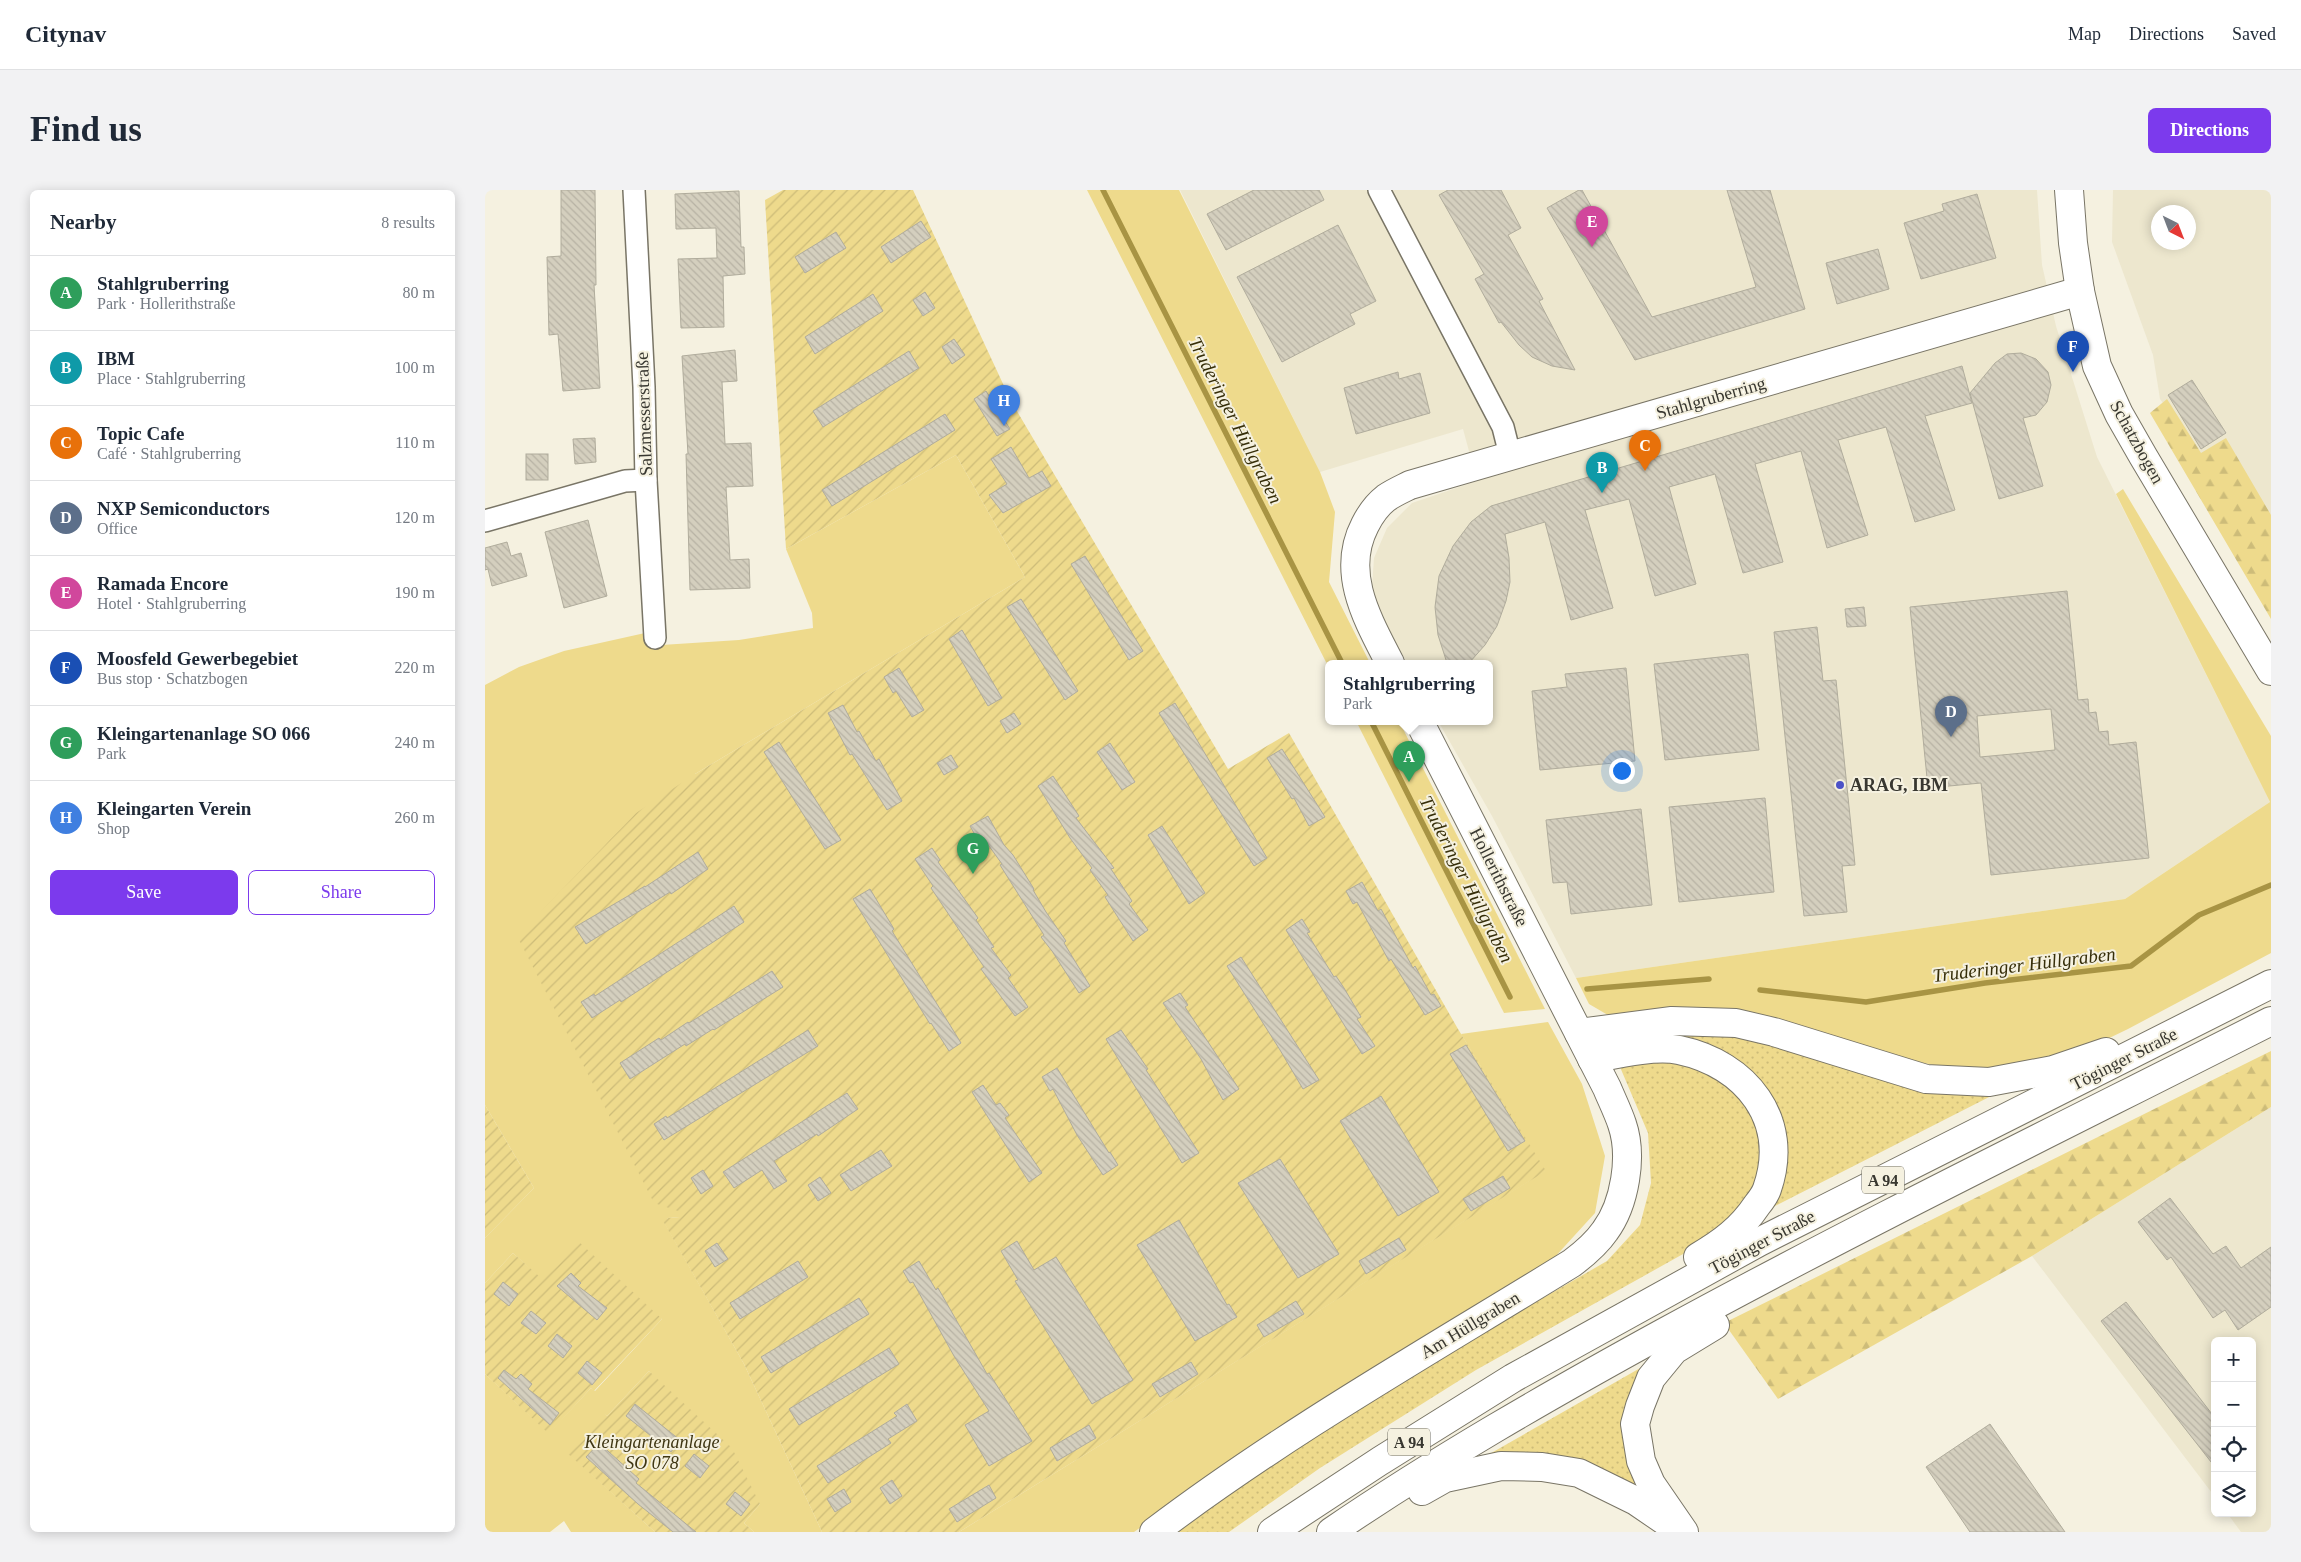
<!DOCTYPE html>
<meta charset="utf-8">
<style>
:root{--surface:#fff;--page:#f2f2f3;--text:#1f2937;--muted:#747a83;--line:#e0e1e3;--accent:#7c3aed}
body{margin:0;font-family:Georgia,serif;background:var(--page);color:var(--text)}
.controls{position:absolute;right:15px;bottom:15px;display:grid;overflow:hidden;border-radius:8px;box-shadow:0 2px 12px #0003}
.controls button{width:45px;height:45px;display:grid;place-items:center;padding:0;border:0;border-bottom:1px solid var(--line);background:var(--surface);color:var(--text);font:25px sans-serif}
.compass{position:absolute;left:1666px;top:15px;width:45px;height:45px;border-radius:50%;background:var(--surface);box-shadow:0 2px 12px #0003;rotate:138deg}
.you{position:absolute;left:1136px;top:580px;width:18px;height:18px;margin:-12px;border:4px solid #fff;border-radius:50%;background:#1a73e8;box-shadow:0 0 0 8px #1a73e833}
.badge{display:grid;place-items:center;width:32px;height:32px;border-radius:50%;background:var(--accent);color:#fff;font-size:16px;font-weight:700}
.pin{position:absolute;translate:-50% -41px;filter:drop-shadow(0 1px 2px #0008)}
.pin::after{content:'';position:absolute;top:26px;width:18px;height:15px;background:inherit;clip-path:polygon(0 0,100% 0,50% 100%)}
.popup{position:absolute;left:840px;top:470px;width:168px;height:65px;box-sizing:border-box;display:grid;place-content:center;border-radius:8px;background:var(--surface);filter:drop-shadow(0 1px 4px #0005);font-size:16px;white-space:nowrap;color:var(--muted)}
.popup b{font-size:19px;color:var(--text)}
.popup::after{content:'';position:absolute;left:50%;top:100%;margin-left:-10px;border:10px solid transparent;border-top-color:var(--surface)}
.list{margin:0;padding:0;list-style:none}
h2{display:flex;justify-content:space-between;align-items:center;height:65px;margin:0;padding:0 20px;font-size:21px}
h2 small{font-size:16px;font-weight:400;color:var(--muted)}
.list li{display:grid;grid-template-columns:32px 1fr auto;gap:15px;align-items:center;box-sizing:border-box;height:75px;padding:0 20px;border-top:1px solid var(--line)}
.list b{display:block;font-size:19px;white-space:nowrap}
.list p{margin:0;font-size:16px;white-space:nowrap;color:var(--muted)}
.list em{font-size:16px;font-style:normal;color:var(--muted)}
.actions{display:flex;gap:10px;padding:15px 20px}
.actions a{flex:1;padding:11px 0;border:1px solid var(--accent);border-radius:8px;text-align:center;font-size:18px;color:var(--accent)}
.actions .main{background:var(--accent);color:#fff}
.icon{flex:none;width:28px;height:28px;fill:none;stroke:currentColor;stroke-width:2;stroke-linecap:round;stroke-linejoin:round}
.map{position:relative;flex:none;width:1786px;height:1342px;overflow:hidden;border-radius:8px}
header{display:flex;align-items:center;gap:30px;box-sizing:border-box;height:70px;padding:0 25px;background:var(--surface);border-bottom:1px solid var(--line)}
header strong{font-size:24px}
nav{display:flex;gap:28px;margin-inline-start:auto;font-size:18px}
.intro{display:flex;align-items:center;justify-content:space-between;box-sizing:border-box;height:120px;padding:0 30px}
h1{margin:0;font-size:35px}
.button{padding:12px 22px;border-radius:8px;background:var(--accent);color:#fff;font-size:18px;font-weight:700}
main{display:flex;gap:30px;padding:0 30px}
aside{flex:1;background:var(--surface);border-radius:8px;box-shadow:0 2px 12px #0003}
.map>svg:first-child{display:block}
.built{fill:#ede7ce;fill-rule:evenodd}
.grass{fill:url(#grass-dots)}
.forest{fill:url(#forest-firs)}
.park{fill:#eeda8c}
.garden{fill:url(#garden-furrows)}
.lines{fill:none;stroke-linecap:round;stroke-linejoin:round}
.stream{stroke:#a89444;stroke-width:5.5}
.building{fill:url(#building-back-hatch);stroke:#b0ac9c;fill-rule:evenodd}
.minor-casing{stroke:#797566;stroke-width:24}
.secondary-casing{stroke:#797566;stroke-width:30}
.motorway-casing{stroke:#797566;stroke-width:30}
.minor{stroke:#fff;stroke-width:21}
.secondary{stroke:#fff;stroke-width:28}
.motorway{stroke:#fff;stroke-width:28}
.poi-dot{fill:#4c52c7;stroke:#f5f1e0;stroke-width:2}
.labels{text-anchor:middle;stroke-width:4;stroke-linejoin:round;paint-order:stroke}
.shield{fill:#f5f1e0;stroke:#716f65;stroke-width:1}
.shield-label{font-size:16px;font-weight:bold;fill:#383730}
.street-label{font-size:18px;fill:#383730;stroke:#f5f1e0}
.poi-label{font-size:18px;font-weight:bold;fill:#383730;stroke:#f5f1e0;text-anchor:start}
.park-label{font-size:18px;font-style:italic;fill:#3f3613;stroke:#f5f1e0}
.water-label{font-size:19px;font-style:italic;fill:#362e09;stroke:#f5f1e0}
</style>
<header>
<strong>Citynav</strong>
<nav><a>Map</a><a>Directions</a><a>Saved</a></nav>
</header>
<div class="intro"><h1>Find us</h1><a class="button">Directions</a></div>
<main>
<aside>
<h2>Nearby<small>8 results</small></h2>
<ul class="list">
<li><span class="badge" style="background:#2e9e5b">A</span><div><b>Stahlgruberring</b><p>Park · Hollerithstraße</p></div><em>80 m</em></li>
<li><span class="badge" style="background:#0f9aa8">B</span><div><b>IBM</b><p>Place · Stahlgruberring</p></div><em>100 m</em></li>
<li><span class="badge" style="background:#e8710a">C</span><div><b>Topic Cafe</b><p>Café · Stahlgruberring</p></div><em>110 m</em></li>
<li><span class="badge" style="background:#5c6f8a">D</span><div><b>NXP Semiconductors</b><p>Office</p></div><em>120 m</em></li>
<li><span class="badge" style="background:#d1479c">E</span><div><b>Ramada Encore</b><p>Hotel · Stahlgruberring</p></div><em>190 m</em></li>
<li><span class="badge" style="background:#1a4fb4">F</span><div><b>Moosfeld Gewerbegebiet</b><p>Bus stop · Schatzbogen</p></div><em>220 m</em></li>
<li><span class="badge" style="background:#2e9e5b">G</span><div><b>Kleingartenanlage SO 066</b><p>Park</p></div><em>240 m</em></li>
<li><span class="badge" style="background:#3f7fe0">H</span><div><b>Kleingarten Verein</b><p>Shop</p></div><em>260 m</em></li>
</ul>
<div class="actions"><a class="main">Save</a><a>Share</a></div>
</aside>
<div class="map">
<svg width="1786" height="1342" viewBox="0 0 1786 1342">
<defs>
<pattern id="grass-dots" width="8" height="8" patternUnits="userSpaceOnUse" patternTransform="scale(1.25)"><rect width="8" height="8" fill="#eeda8c"/><path d="M2 2h.1M6 6h.1" fill="none" stroke="#cdbc79" stroke-width="1.8" stroke-linecap="round"/></pattern>
<pattern id="forest-firs" width="22" height="20" patternUnits="userSpaceOnUse" patternTransform="scale(1.25)"><rect width="22" height="20" fill="#eeda8c"/><path d="M5 1l3.5 6h-7zM16 11l3.5 6h-7z" fill="#cdbc79"/></pattern>
<pattern id="garden-furrows" width="10" height="10" patternUnits="userSpaceOnUse" patternTransform="scale(1.25)"><rect width="10" height="10" fill="#eeda8c"/><path d="M-1 1l2-2M0 10L10 0M9 11l2-2" fill="none" stroke="#cdbc79"/></pattern>
<pattern id="building-back-hatch" width="6" height="6" patternUnits="userSpaceOnUse" patternTransform="scale(1.25)"><rect width="6" height="6" fill="#d4cfbe"/><path d="M-1 5l2 2M0 0l6 6M5-1l2 2" fill="none" stroke="#b7b2a4"/></pattern>
</defs>
<rect width="100%" height="100%" fill="#f5f1e0"/>
<g class="built">
<polygon points="695,0 1552,0 1557,75 1571,136 1612,267 1785,612 1640,709 1091,788 1007,626 953,531 1004,531 1004,473 922,473 891,416 887,397 889,368 902,338 927,313 992,291 978,239 835,282"/>
<path d="M1628,0H1786V363L1675,209L1668,165L1627,52ZM1674,22H1704V52H1674Z"/>
<polygon points="1786,917 1786,1339 1782,1342 1756,1342 1742,1323 1767,1323 1767,1151 1730,1151 1730,1307 1547,1066"/>
</g>
<g class="grass">
<polygon points="1201,842 1239,844 1514,902 1286,1018 1277,897 1136,848"/>
<polygon points="1162,868 1232,881 1273,930 1276,960 1274,992 1232,1045 991,1180 835,1278 744,1342 690,1342 789,1272 906,1196 1122,1071 1155,1035 1166,993 1163,943 1135,877"/>
<polygon points="1164,1173 1144,1218 1168,1311 1001,1266"/>
</g>
<g class="forest">
<polygon points="1682,209 1716,263 1741,248 1786,325 1786,429 1665,223"/>
<polygon points="1786,861 1786,917 1547,1066 1293,1209 1239,1133"/>
</g>
<g class="park">
<polygon points="602,0 694,0 835,282 850,322 844,392 885,473 844,473 844,478"/>
<polygon points="471,265 540,387 210,584 196,1022 196,1027 183,1028 179,1032 259,1174 337,1342 269,1342 259,1333 275,1314 164,1181 122,1226 118,1223 82,1262 170,1342 86,1342 79,1331 65,1342 0,1342 0,1184 64,1243 106,1198 110,1201 177,1129 55,1088 28,1063 0,1093 0,1048 49,998 0,915 0,495 34,477 79,461 160,443 161,456 254,450 328,438 327,423 301,359"/>
<polygon points="1638,299 1786,546 1786,763 1643,839 1587,866 1515,879 1449,875 1393,864 1128,828 1104,814 1091,788 1640,709 1785,612 1631,304"/>
<polygon points="871,531 914,531 1060,819 1019,823"/>
<polygon points="1063,832 1097,894 1120,966 1110,1023 1069,1068 796,1239 649,1342 474,1342 1060,981 976,844"/>
</g>
<g class="garden">
<polygon points="298,0 428,0 526,211 743,579 804,543 973,839 1061,981 474,1342 337,1342 259,1174 178,1031 183,1028 195,1027 196,1022 169,1013 32,746 151,623 210,584 540,387 471,265 301,359 280,10"/>
<polygon points="0,915 49,998 0,1048"/>
<polygon points="91,1049 177,1129 109,1201 106,1198 64,1244 0,1184 0,1093 28,1063 55,1087"/>
<polygon points="164,1181 247,1258 275,1314 259,1333 269,1342 170,1342 81,1262 118,1222 122,1226"/>
</g>
<g class="lines">
<g class="stream">
<polyline points="618,0 857,473"/>
<polyline points="886,531 1025,807"/>
<polyline points="1102,799 1224,789"/>
<polyline points="1275,800 1381,812 1500,793 1646,776 1714,725 1786,695"/>
</g>
</g>
<g class="building">
<polygon points="76,0 110,0 111,95 109,95 115,198 78,201 73,144 64,145 62,67 76,66"/>
<polygon points="769,0 834,0 839,10 741,60 722,24"/>
<polygon points="963,0 1016,0 1036,38 1023,45 1058,109 1054,111 1090,180 1067,176 1047,167 1034,155 1016,132 1014,133 990,89 999,84 954,5"/>
<polygon points="1094,0 1097,0 1167,127 1271,97 1242,0 1285,0 1320,119 1150,170 1062,18"/>
<polygon points="254,1 256,57 259,57 260,84 238,86 239,137 196,138 193,69 232,68 231,38 191,39 190,4"/>
<polygon points="1492,4 1511,68 1436,89 1419,33 1459,21 1457,14"/>
<polygon points="436,31 446,47 406,73 396,57"/>
<polygon points="853,35 891,111 865,124 870,134 797,172 752,87"/>
<polygon points="351,42 361,58 320,83 310,67"/>
<polygon points="1393,59 1404,99 1352,114 1341,73"/>
<polygon points="440,102 450,118 438,126 428,110"/>
<polygon points="388,104 398,121 330,164 320,147"/>
<polygon points="469,149 480,165 467,174 457,157"/>
<polygon points="250,160 252,191 237,192 240,254 266,253 268,296 241,297 245,370 264,369 265,398 205,400 201,264 203,264 197,166"/>
<polygon points="424,161 434,178 338,237 328,221"/>
<polygon points="1536,163 1551,169 1563,182 1566,195 1562,212 1551,225 1538,228 1558,296 1514,309 1485,203 1510,173 1522,164"/>
<polygon points="1477,176 1487,213 1440,226 1470,320 1430,332 1401,237 1353,250 1383,345 1342,358 1316,261 1270,274 1298,372 1258,383 1230,284 1184,297 1211,394 1170,406 1144,309 1100,320 1128,418 1086,430 1060,332 1020,344 1024,368 1025,392 1021,411 1012,436 1000,455 984,473 962,473 953,445 950,417 954,386 968,356 986,332 1006,316"/>
<polygon points="913,182 914,189 935,183 945,223 871,244 859,198"/>
<polygon points="1707,190 1741,243 1716,259 1683,205"/>
<polygon points="501,201 525,239 512,246 489,209"/>
<polygon points="460,224 470,240 347,316 337,300"/>
<polygon points="110,248 111,272 90,274 88,249"/>
<polygon points="526,257 544,288 557,281 566,296 518,323 504,305 522,294 506,269"/>
<rect x="41" y="264" width="22" height="26"/>
<polygon points="103,330 122,406 79,418 60,342"/>
<polygon points="22,352 26,366 36,363 42,386 7,396 3,379 0,380 0,358"/>
<polygon points="600,366 658,461 644,470 586,374"/>
<path d="M1582,401L1593,510L1603,509L1604,523L1611,522L1614,542L1623,541L1624,555L1651,552L1664,668L1506,685L1496,593L1443,598L1425,417ZM1566,519L1570,560L1495,567L1492,526Z"/>
<polygon points="536,409 593,501 580,510 522,417"/>
<polygon points="1379,417 1381,436 1362,437 1360,419"/>
<polygon points="1332,437 1338,491 1351,490 1370,675 1357,676 1362,722 1319,726 1289,442"/>
<polygon points="477,440 517,508 503,516 464,449"/>
<polygon points="1263,464 1274,560 1180,570 1169,474"/>
<polygon points="414,478 439,520 427,527 411,501 408,503 399,487"/>
<polygon points="1141,478 1150,571 1055,580 1047,501 1082,497 1080,484"/>
<polygon points="690,513 782,668 769,676 674,523"/>
<polygon points="358,515 372,542 374,541 391,571 394,569 417,611 402,620 367,564 365,565 343,523"/>
<polygon points="529,523 536,534 522,543 515,531"/>
<polygon points="294,552 356,650 340,659 279,562"/>
<polygon points="625,553 650,592 637,600 612,562"/>
<polygon points="797,559 840,627 824,636 809,608 807,609 782,568"/>
<polygon points="466,565 473,577 459,585 452,573"/>
<polygon points="568,586 594,626 591,628 629,678 626,679 647,711 644,714 663,740 648,751 620,707 623,705 605,680 607,678 585,648 553,596"/>
<polygon points="1280,608 1289,702 1194,712 1184,617"/>
<polygon points="1156,619 1167,715 1086,724 1082,692 1068,693 1061,630"/>
<polygon points="503,626 519,655 528,665 549,699 548,700 561,722 581,751 579,753 605,796 594,803 567,761 556,747 559,745 515,675 517,674 499,649 494,652 485,636"/>
<polygon points="677,636 720,703 704,714 663,645"/>
<polygon points="447,658 455,670 453,672 493,728 491,730 509,757 506,758 526,785 523,788 543,817 530,826 496,779 499,777 446,698 448,696 430,669"/>
<polygon points="213,662 223,679 186,704 185,702 101,754 90,737 160,696 160,697"/>
<polygon points="877,692 893,721 896,719 928,778 930,776 946,805 949,804 956,816 940,825 906,769 904,771 872,712 868,714 861,701"/>
<polygon points="385,699 409,739 407,741 476,853 464,861 446,833 445,834 368,709"/>
<polygon points="249,716 259,732 136,812 135,810 107,828 96,812 109,804 110,806"/>
<polygon points="817,729 825,742 822,743 849,787 851,786 859,798 876,827 872,829 890,856 877,864 801,740"/>
<polygon points="756,767 834,890 818,899 795,860 742,776"/>
<polygon points="287,781 298,797 229,840 228,839 201,856 200,854 145,889 135,873 174,848 176,850 203,832 204,833"/>
<polygon points="695,803 703,815 700,817 754,899 738,910 716,869 678,813"/>
<polygon points="323,840 333,856 179,950 169,934 181,926 182,928"/>
<polygon points="636,840 663,879 661,880 714,963 697,973 621,849"/>
<polygon points="981,855 1040,951 1023,961 965,864"/>
<polygon points="572,878 624,963 625,962 633,975 618,985 592,945 568,899 565,901 557,887"/>
<polygon points="498,895 511,915 515,913 524,925 520,928 557,983 544,992 487,902"/>
<polygon points="362,903 373,919 333,946 332,944 289,971 302,991 289,999 277,980 249,998 238,982"/>
<polygon points="896,906 954,1002 913,1026 855,931"/>
<polygon points="396,960 407,976 366,1001 355,985"/>
<polygon points="795,969 854,1064 813,1088 753,993"/>
<polygon points="218,980 228,996 216,1004 206,988"/>
<polygon points="1018,986 1025,998 986,1021 978,1009"/>
<polygon points="335,987 346,1003 333,1011 323,995"/>
<polygon points="1685,1008 1728,1064 1741,1056 1756,1078 1786,1057 1786,1117 1753,1140 1740,1120 1728,1128 1686,1067 1682,1070 1653,1032"/>
<polygon points="694,1030 742,1115 744,1114 752,1127 710,1151 652,1055"/>
<polygon points="914,1048 921,1060 881,1084 874,1071"/>
<polygon points="532,1051 549,1080 571,1067 648,1190 607,1214 530,1091 533,1090 516,1061"/>
<polygon points="232,1053 243,1069 230,1077 220,1061"/>
<polygon points="313,1071 323,1087 255,1129 245,1113"/>
<polygon points="434,1071 451,1100 453,1098 502,1184 504,1183 547,1251 504,1276 480,1235 504,1221 469,1166 428,1092 425,1093 418,1081"/>
<polygon points="86,1083 96,1093 93,1096 122,1118 112,1130 72,1096"/>
<polygon points="18,1092 33,1104 24,1116 9,1104"/>
<polygon points="374,1108 384,1124 286,1183 276,1167"/>
<polygon points="811,1111 819,1124 779,1147 772,1135"/>
<polygon points="1641,1112 1730,1228 1730,1277 1616,1131"/>
<polygon points="46,1121 61,1133 51,1144 36,1133"/>
<polygon points="72,1144 87,1156 78,1168 63,1156"/>
<polygon points="404,1158 414,1174 314,1235 304,1219"/>
<polygon points="102,1171 117,1183 107,1195 93,1183"/>
<polygon points="706,1172 713,1184 675,1207 667,1194"/>
<polygon points="19,1180 31,1189 36,1184 47,1194 43,1199 74,1223 65,1235 13,1188"/>
<polygon points="150,1214 195,1250 186,1262 141,1226"/>
<polygon points="422,1214 432,1231 403,1249 406,1253 343,1293 332,1276 412,1226 409,1223"/>
<polygon points="1505,1234 1580,1342 1485,1342 1441,1277"/>
<polygon points="604,1235 611,1248 572,1271 565,1258"/>
<polygon points="114,1253 154,1289 151,1293 211,1342 188,1342 153,1314 112,1277 101,1267"/>
<polygon points="209,1264 224,1276 215,1288 200,1276"/>
<polygon points="407,1290 417,1306 405,1314 395,1298"/>
<polygon points="504,1295 511,1308 472,1332 464,1319"/>
<polygon points="359,1299 366,1312 350,1322 342,1309"/>
<polygon points="250,1302 265,1314 256,1326 241,1314"/>
</g>
<g class="lines">
<g class="minor-casing">
<g id="minor">
<polyline points="149,0 159,197 161,290 170,448"/>
<polyline points="894,0 1018,237 1025,265"/>
<polyline points="0,331 140,291 161,290"/>
</g>
</g>
<g class="secondary-casing">
<g id="secondary">
<polyline points="1584,0 1588,53 1595,101 1612,176 1634,224 1658,266 1786,481"/>
<path d="M905,473C883,430 855,383 880,335C885,325 892,315 901,308C908,303 917,299 925,295L1595,101"/>
<path d="M669,1342C801,1242 946,1160 1087,1073C1099,1064 1111,1054 1120,1041C1140,1014 1148,966 1137,934C1133,922 1127,910 1122,898L934,531"/>
</g>
</g>
<g class="motorway-casing">
<g id="motorway">
<polyline points="1094,843 1187,831 1251,833 1289,842 1441,889 1504,892 1568,880 1621,862"/>
<path d="M1107,869C1132,864 1170,855 1194,860C1261,874 1306,930 1282,999C1280,1005 1276,1010 1272,1015C1256,1039 1237,1053 1213,1067"/>
<polyline points="937,1301 960,1288 1016,1276 1057,1277 1094,1283 1151,1311 1189,1337"/>
<polyline points="787,1342 895,1271 1028,1188 1274,1052 1786,794"/>
<path d="M846,1342C953,1269 1065,1205 1178,1143C1378,1034 1583,934 1786,831"/>
<polyline points="1199,1342 1166,1294 1156,1271 1150,1234 1155,1216 1166,1188 1189,1160 1230,1135"/>
</g>
</g>
<use href="#minor" class="minor"/>
<use href="#secondary" class="secondary"/>
<use href="#motorway" class="motorway"/>
</g>
<circle class="poi-dot" cx="1355" cy="595" r="5"/>
<g class="labels">
<g class="shield">
<rect x="1377" y="976.5" width="42" height="27" rx="4"/>
<rect x="903" y="1238.5" width="42" height="27" rx="4"/>
</g>
<g class="shield-label">
<text x="1398" y="996">A 94</text>
<text x="924" y="1258">A 94</text>
</g>
<g class="street-label">
<text transform="translate(1226 208) rotate(-16)" y="6">Stahlgruberring</text>
<text transform="translate(159 224) rotate(-92)" y="6">Salzmesserstraße</text>
<text transform="translate(1652 252) rotate(61)" y="6">Schatzbogen</text>
<text transform="translate(1014 687) rotate(63)" y="6">Hollerithstraße</text>
<text transform="translate(1639 869) rotate(-27)" y="6">Töginger Straße</text>
<text transform="translate(1277 1052) rotate(-28)" y="6">Töginger Straße</text>
<text transform="translate(985 1135) rotate(-31)" y="6">Am Hüllgraben</text>
</g>
<g class="poi-label">
<text x="1365" y="601">ARAG, IBM</text>
</g>
<g class="park-label">
<text x="167" y="1258">Kleingartenanlage<tspan x="167" dy="21">SO 078</tspan></text>
</g>
<g class="water-label">
<text transform="translate(751 230) rotate(63)" y="7">Truderinger Hüllgraben</text>
<text transform="translate(982 689) rotate(63)" y="7">Truderinger Hüllgraben</text>
<text transform="translate(1539 774) rotate(-7)" y="7">Truderinger Hüllgraben</text>
</g>
</g>
</svg>
<div class="controls">
<button>+</button>
<button>−</button>
<button><svg class="icon" aria-label="locate" viewBox="0 0 24 24"><circle cx="12" cy="12" r="6"/><path d="M12 2v4M12 18v4M2 12h4M18 12h4"/></svg></button>
<button><svg class="icon" aria-label="layers" viewBox="0 0 24 24"><path d="M12 4l9 5-9 5-9-5zM3 14l9 5 9-5"/></svg></button>
</div>
<svg class="compass" viewBox="-18 -18 36 36"><path d="M0-13l5 13h-10z" fill="#e53935"/><path d="M0 13l5-13h-10z" fill="#747a83"/></svg>
<div class="you"></div>
<div class="pin badge" style="left:924px;top:592px;background:#2e9e5b">A</div>
<div class="popup"><b>Stahlgruberring</b>Park</div>
<div class="pin badge" style="left:1117px;top:303px;background:#0f9aa8">B</div>
<div class="pin badge" style="left:1160px;top:281px;background:#e8710a">C</div>
<div class="pin badge" style="left:1466px;top:547px;background:#5c6f8a">D</div>
<div class="pin badge" style="left:1107px;top:57px;background:#d1479c">E</div>
<div class="pin badge" style="left:1588px;top:182px;background:#1a4fb4">F</div>
<div class="pin badge" style="left:488px;top:684px;background:#2e9e5b">G</div>
<div class="pin badge" style="left:519px;top:236px;background:#3f7fe0">H</div>
</div>
</main>
